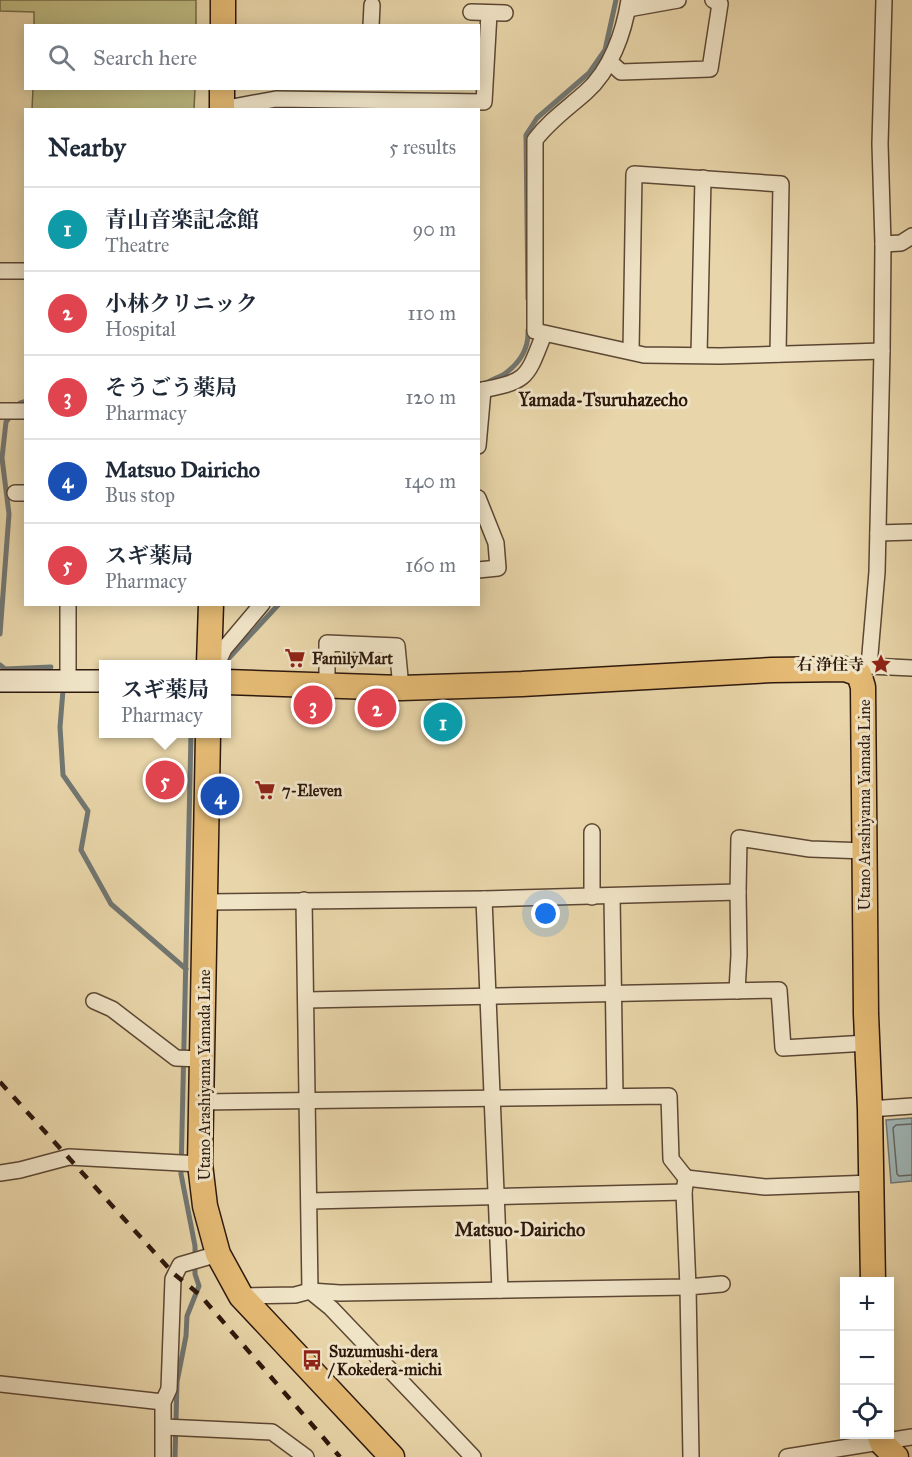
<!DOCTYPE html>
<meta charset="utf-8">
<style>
:root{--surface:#fff;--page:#f6f6f7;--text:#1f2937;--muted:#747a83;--line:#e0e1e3;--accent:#8f2418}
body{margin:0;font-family:"IM FELL Great Primer","Noto Serif JP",serif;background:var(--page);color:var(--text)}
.controls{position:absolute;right:18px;bottom:18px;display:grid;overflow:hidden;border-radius:0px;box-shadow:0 3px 15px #0003}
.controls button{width:54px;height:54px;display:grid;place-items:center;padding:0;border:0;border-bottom:2px solid var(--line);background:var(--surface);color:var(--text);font:30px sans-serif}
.you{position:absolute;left:546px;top:914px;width:21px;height:21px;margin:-15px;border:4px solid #fff;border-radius:50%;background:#1a73e8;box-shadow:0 0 0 9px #1a73e833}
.badge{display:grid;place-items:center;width:39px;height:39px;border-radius:50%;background:var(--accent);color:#fff;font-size:20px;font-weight:700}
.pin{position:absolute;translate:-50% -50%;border:3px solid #fff;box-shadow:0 2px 6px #0006}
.popup{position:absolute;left:99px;top:660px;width:132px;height:78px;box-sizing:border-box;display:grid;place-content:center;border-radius:0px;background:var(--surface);filter:drop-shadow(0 2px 4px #0005);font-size:20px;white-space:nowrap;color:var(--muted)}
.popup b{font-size:22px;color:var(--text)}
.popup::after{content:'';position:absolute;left:50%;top:100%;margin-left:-12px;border:12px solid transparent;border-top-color:var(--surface)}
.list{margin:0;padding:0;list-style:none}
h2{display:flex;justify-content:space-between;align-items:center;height:78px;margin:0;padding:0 24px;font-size:26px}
h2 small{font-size:20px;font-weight:400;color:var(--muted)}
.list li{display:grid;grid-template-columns:39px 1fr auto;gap:18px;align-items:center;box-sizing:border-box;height:84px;padding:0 24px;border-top:2px solid var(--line)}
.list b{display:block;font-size:22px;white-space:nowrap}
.list p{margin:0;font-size:20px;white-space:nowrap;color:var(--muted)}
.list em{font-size:20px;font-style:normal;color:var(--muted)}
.icon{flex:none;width:33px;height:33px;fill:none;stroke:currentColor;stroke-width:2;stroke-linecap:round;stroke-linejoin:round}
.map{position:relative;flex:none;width:912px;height:1457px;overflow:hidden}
.search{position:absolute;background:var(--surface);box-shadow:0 3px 15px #0003;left:24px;top:24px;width:456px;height:66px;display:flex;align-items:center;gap:15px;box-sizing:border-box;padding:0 21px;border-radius:0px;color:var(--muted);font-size:22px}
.panel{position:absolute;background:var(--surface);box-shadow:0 3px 15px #0003;left:24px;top:108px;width:456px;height:498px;border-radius:0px}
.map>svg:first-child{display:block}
.green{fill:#bebb82;stroke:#766a48;stroke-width:1.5}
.water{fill:#9eb5b5;stroke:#717672;stroke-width:1.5}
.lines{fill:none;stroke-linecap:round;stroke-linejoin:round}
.shore{stroke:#666661;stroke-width:1.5}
.stream{stroke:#717672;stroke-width:5}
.street-casing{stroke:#5c4734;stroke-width:18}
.secondary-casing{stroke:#2d180d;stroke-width:24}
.primary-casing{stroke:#2d180d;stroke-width:27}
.street{stroke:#f0e4c7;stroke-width:15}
.secondary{stroke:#f0e4c7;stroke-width:21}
.primary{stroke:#e4ba74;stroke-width:24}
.rail{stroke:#2d180d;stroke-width:4.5;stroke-dasharray:10 10;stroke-linecap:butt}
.labels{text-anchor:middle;stroke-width:6;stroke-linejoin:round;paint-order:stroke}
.poi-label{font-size:16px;font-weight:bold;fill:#2d180d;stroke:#f0e4c7;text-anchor:start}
.street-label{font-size:16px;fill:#2d180d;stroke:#f0e4c7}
.neighbourhood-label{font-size:18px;font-weight:bold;fill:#2d180d;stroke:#f0e4c7}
</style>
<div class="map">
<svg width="912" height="1457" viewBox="0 0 912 1457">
<rect width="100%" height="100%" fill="#e8d5a9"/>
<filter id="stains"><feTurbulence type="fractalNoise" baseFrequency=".00333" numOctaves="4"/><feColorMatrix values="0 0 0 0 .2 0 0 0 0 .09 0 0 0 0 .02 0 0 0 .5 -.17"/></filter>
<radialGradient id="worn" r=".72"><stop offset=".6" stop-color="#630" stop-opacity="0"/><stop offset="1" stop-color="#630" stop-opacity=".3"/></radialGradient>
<g class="green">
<polygon points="0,0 196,0 196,25 34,25 34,12 0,11"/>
<polygon points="33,89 195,89 194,109 32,109"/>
</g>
<polygon class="water" points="912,1118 912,1181 891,1183 886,1120"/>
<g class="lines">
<polyline class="shore" points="912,1124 896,1125 893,1128 897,1174 899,1176 912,1175"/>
<g class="stream">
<polyline points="528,299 526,135 537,118 589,73 605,50 616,0"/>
<path d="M486,384C491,379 496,379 503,375C519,364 529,349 528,330"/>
<polyline points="0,634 9,514 2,458 6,422 20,403 26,401"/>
<polyline points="229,658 279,604"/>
<polyline points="0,665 5,669 51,667"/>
<polyline points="63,690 60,727 63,775 88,811 81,850 111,904 186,969"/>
<polyline points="175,1457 177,1382 186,1336 187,1316 199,1286 195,1274 195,1246 181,1174 191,734"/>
</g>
<g class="street-casing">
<g id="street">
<path d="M629,0C624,32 611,70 586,92C568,108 549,121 535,140V331L644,355L720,356L882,351"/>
<polyline points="628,9 678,0"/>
<polyline points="471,12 505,13"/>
<polyline points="371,26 372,5"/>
<polyline points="610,62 621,72 710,69 720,4 713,0"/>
<polyline points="222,109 276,99 484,102 489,13"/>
<polyline points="883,244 901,243 912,236"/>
<polyline points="0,271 26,271"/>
<polyline points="631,351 634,174 781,184 778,354"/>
<polyline points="699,355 703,178"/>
<path d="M478,391C528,381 526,380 544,334"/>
<polyline points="0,411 26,411"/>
<polyline points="478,446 483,390"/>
<polyline points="15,493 26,493"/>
<polyline points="478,498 496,543 498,568 478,570"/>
<polyline points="878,533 912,532"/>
<polyline points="217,664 224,649 262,604"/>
<polyline points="869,666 877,572 882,351 883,244 880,144 884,0"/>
<polyline points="861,672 869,666 912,668"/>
<polyline points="68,681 68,604"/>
<polyline points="327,685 327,643 397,646 401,688"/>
<polyline points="738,892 739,838 810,849 866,851"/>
<polyline points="612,896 615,1096"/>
<polyline points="592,897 592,832"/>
<polyline points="484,899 500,1290"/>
<polyline points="304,900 310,1291 331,1308 473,1457"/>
<polyline points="206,902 484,899 738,892 739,955 737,991"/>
<polyline points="307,1000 779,990 783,1048 867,1043"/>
<polyline points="94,1001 112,1009 176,1058 202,1059"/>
<polyline points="201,1102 669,1096 671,1159 686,1178 684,1192 688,1287 340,1293 310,1291 295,1295 241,1296"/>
<polyline points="870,1109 912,1106"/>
<polyline points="0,1173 20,1170 69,1157 200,1164"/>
<polyline points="686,1178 765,1187 872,1183"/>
<polyline points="310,1201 684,1192"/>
<polyline points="0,1384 163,1402"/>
<polyline points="164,1427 272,1432 306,1457"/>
<polyline points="163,1457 163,1402 169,1389 173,1279 180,1265 218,1254"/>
<polyline points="691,1457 688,1287 722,1284"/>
<polyline points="787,1457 912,1437"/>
</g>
</g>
<g class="secondary-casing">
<polyline id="secondary" points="0,681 104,681"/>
</g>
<g class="primary-casing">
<g id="primary">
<polyline points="223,26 223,0"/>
<polyline points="222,110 222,88"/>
<polyline points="209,664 211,604"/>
<polyline points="226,682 401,688 522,684 772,670 845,669 859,674 863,687 866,1014 870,1109 873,1282"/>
<polyline points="208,734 200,1164 205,1206 218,1254 241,1296 392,1457"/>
<polyline points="879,1434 882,1443 896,1457"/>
</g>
</g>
<use href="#street" class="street"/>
<use href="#secondary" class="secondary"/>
<use href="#primary" class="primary"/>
<polyline class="rail" points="0,1082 174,1274 200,1295 340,1457"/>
</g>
<defs>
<g id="supermarket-bare" transform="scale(1.62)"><path d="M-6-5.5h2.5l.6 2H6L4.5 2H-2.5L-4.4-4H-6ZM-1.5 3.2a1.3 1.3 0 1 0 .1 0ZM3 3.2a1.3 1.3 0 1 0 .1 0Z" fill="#8f2418" stroke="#f0e4c7" stroke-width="2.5" paint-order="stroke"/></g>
<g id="sight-bare" transform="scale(1.62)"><path d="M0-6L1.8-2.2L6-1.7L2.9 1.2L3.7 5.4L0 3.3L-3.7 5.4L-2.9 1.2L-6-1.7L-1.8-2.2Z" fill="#8f2418" stroke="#f0e4c7" stroke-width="2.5" paint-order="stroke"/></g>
<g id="bus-bare" transform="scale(1.62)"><path d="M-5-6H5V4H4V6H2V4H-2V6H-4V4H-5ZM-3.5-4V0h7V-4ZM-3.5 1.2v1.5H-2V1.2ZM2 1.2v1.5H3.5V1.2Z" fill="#8f2418" stroke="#f0e4c7" stroke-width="2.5" paint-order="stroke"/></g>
</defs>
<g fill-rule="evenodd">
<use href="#supermarket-bare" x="295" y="658"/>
<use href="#sight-bare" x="881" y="664"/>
<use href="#supermarket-bare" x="265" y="790"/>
<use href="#bus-bare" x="312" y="1360"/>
</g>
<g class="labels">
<g class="poi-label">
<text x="312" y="664">FamilyMart</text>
<text x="864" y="670" text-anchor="end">右 浄住寺</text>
<text x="282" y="796">7-Eleven</text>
<text x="329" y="1357">Suzumushi-dera<tspan x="329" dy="18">/ Kokedera-michi</tspan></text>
</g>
<g class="street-label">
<text transform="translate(864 805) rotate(-90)" y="6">Utano Arashiyama Yamada Line</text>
<text transform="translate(204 1075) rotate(-90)" y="6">Utano Arashiyama Yamada Line</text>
</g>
<g class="neighbourhood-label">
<text x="603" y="406">Yamada-Tsuruhazecho</text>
<text x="520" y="1236">Matsuo-Dairicho</text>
</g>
</g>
<rect width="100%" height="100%" filter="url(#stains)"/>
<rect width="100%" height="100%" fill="url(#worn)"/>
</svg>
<div class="controls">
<button>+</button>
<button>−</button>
<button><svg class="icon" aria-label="locate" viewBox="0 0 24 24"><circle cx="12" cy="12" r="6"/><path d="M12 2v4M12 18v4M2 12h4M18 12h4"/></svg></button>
</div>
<div class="you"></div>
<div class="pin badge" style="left:443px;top:722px;background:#0f9aa8">1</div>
<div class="pin badge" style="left:377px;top:708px;background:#e0444e">2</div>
<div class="pin badge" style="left:313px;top:705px;background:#e0444e">3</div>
<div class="pin badge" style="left:220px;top:796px;background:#1a4fb4">4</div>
<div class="pin badge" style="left:165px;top:780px;background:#e0444e">5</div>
<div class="popup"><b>スギ薬局</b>Pharmacy</div>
<div class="search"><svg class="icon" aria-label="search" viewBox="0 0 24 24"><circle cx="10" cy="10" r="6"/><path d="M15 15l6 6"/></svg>Search here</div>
<section class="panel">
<h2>Nearby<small>5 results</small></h2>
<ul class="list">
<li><span class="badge" style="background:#0f9aa8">1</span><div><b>青山音楽記念館</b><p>Theatre</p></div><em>90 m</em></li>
<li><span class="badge" style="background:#e0444e">2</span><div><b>小林クリニック</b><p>Hospital</p></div><em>110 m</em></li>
<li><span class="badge" style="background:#e0444e">3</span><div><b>そうごう薬局</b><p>Pharmacy</p></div><em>120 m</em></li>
<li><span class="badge" style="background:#1a4fb4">4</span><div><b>Matsuo Dairicho</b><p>Bus stop</p></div><em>140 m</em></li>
<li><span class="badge" style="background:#e0444e">5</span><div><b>スギ薬局</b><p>Pharmacy</p></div><em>160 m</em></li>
</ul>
</section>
</div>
